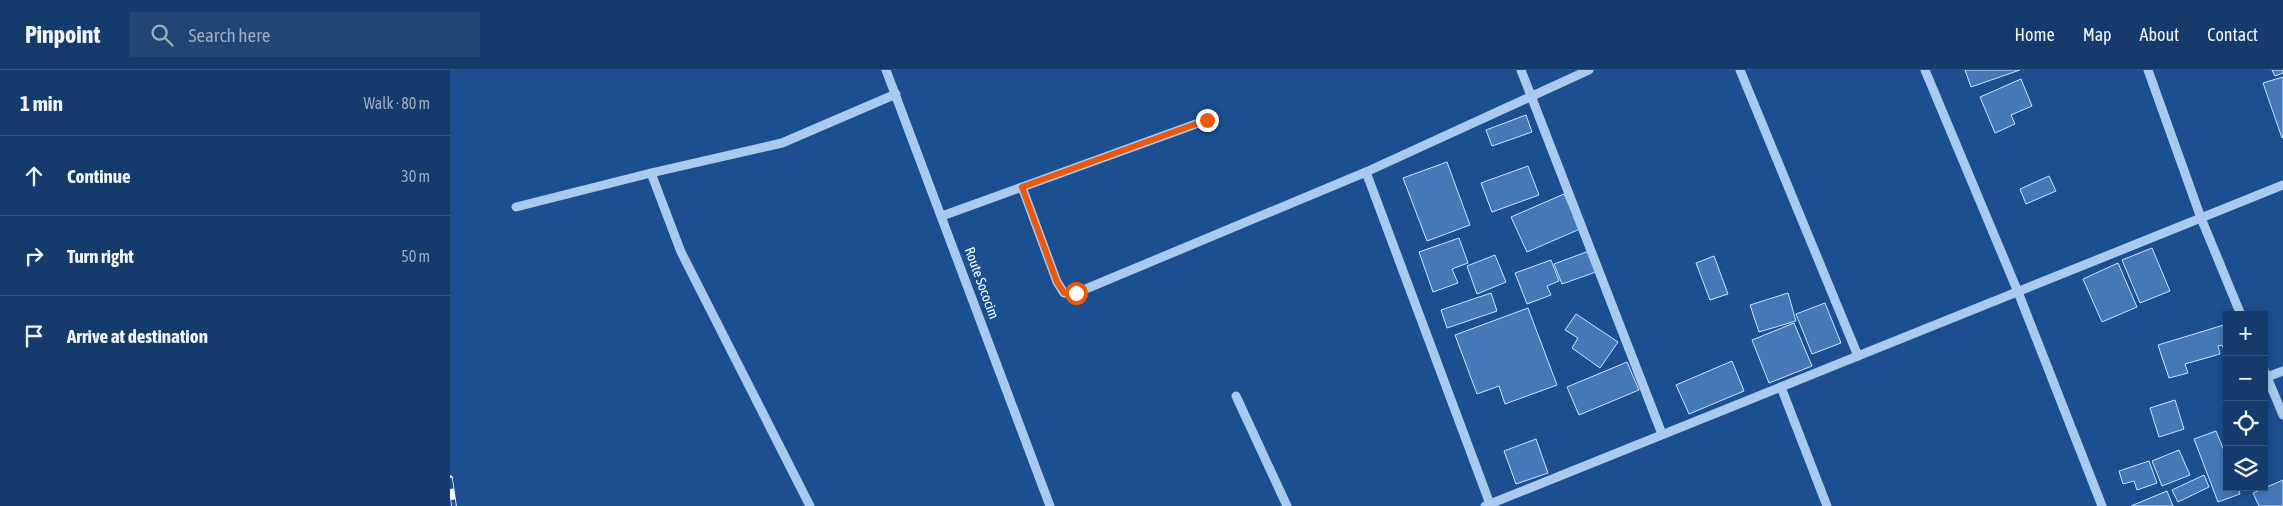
<!DOCTYPE html>
<meta charset="utf-8">
<style>
:root{--surface:#143b6b;--page:#214673;--text:#f1f3f6;--muted:#9dadc1;--line:#33557e}
body{margin:0;font-family:"Asap Condensed",sans-serif;background:var(--page);color:var(--text)}
.controls{position:absolute;right:15px;bottom:15px;display:grid;overflow:hidden;border-radius:0px;box-shadow:0 2px 8px #0003}
.controls button{width:45px;height:45px;display:grid;place-items:center;padding:0;border:0;border-bottom:1px solid var(--line);background:var(--surface);color:var(--text);font:25px sans-serif}
.stop{position:absolute;width:15px;height:15px;margin:-11px;border:4px solid #ea580c;border-radius:50%;background:#fff}
.stop.end{background:#ea580c;border-color:#fff;box-shadow:0 1px 5px #0008}
.list{margin:0;padding:0;list-style:none}
h2{display:flex;justify-content:space-between;align-items:center;height:65px;margin:0;padding:0 20px;font-size:21px}
h2 small{font-size:16px;font-weight:400;color:var(--muted)}
.list li{display:grid;grid-template-columns:32px 1fr auto;gap:15px;align-items:center;box-sizing:border-box;height:80px;padding:0 20px;border-top:1px solid var(--line)}
.list b{display:block;font-size:19px;white-space:nowrap}
.list em{font-size:16px;font-style:normal;color:var(--muted)}
.icon{flex:none;width:28px;height:28px;fill:none;stroke:currentColor;stroke-width:2;stroke-linecap:round;stroke-linejoin:round}
.map{position:relative;flex:none;width:1833px;height:436px;overflow:hidden}
header{display:flex;align-items:center;gap:30px;box-sizing:border-box;height:70px;padding:0 25px;background:var(--surface);border-bottom:1px solid var(--line)}
header strong{font-size:24px}
nav{display:flex;gap:28px;margin-inline-start:auto;font-size:18px}
.search{width:350px;height:45px;background:var(--page);display:flex;align-items:center;gap:12px;box-sizing:border-box;padding:0 18px;border-radius:0px;color:var(--muted);font-size:19px}
main{display:flex}
aside{flex:1;background:var(--surface)}
.map>svg:first-child{display:block}
.building{fill:#4478b7;stroke:#cfe3fa}
.lines{fill:none;stroke-linecap:round;stroke-linejoin:round}
.minor{stroke:#a9c9ee;stroke-width:9}
.rail-casing{stroke:#fff;stroke-width:5.5}
.rail{stroke:#1b4f8f;stroke-width:4;stroke-dasharray:11;stroke-linecap:butt}
.route{stroke:#ea580c;stroke-width:6}
.labels{text-anchor:middle;stroke-width:4;stroke-linejoin:round;paint-order:stroke}
.street-label{font-size:14px;fill:#fff;stroke:#1b4f8f}
</style>
<header>
<strong>Pinpoint</strong>
<div class="search"><svg class="icon" aria-label="search" viewBox="0 0 24 24"><circle cx="10" cy="10" r="6"/><path d="M15 15l6 6"/></svg>Search here</div>
<nav><a>Home</a><a>Map</a><a>About</a><a>Contact</a></nav>
</header>
<main>
<aside>
<h2>1 min<small>Walk · 80 m</small></h2>
<ul class="list">
<li><svg class="icon" aria-label="ahead" viewBox="0 0 24 24"><path d="M12 20V5M6 11l6-6 6 6"/></svg><div><b>Continue</b></div><em>30 m</em></li>
<li><svg class="icon" aria-label="right" viewBox="0 0 24 24"><path d="M7 20v-9h11M14 6l5 5-5 5"/></svg><div><b>Turn right</b></div><em>50 m</em></li>
<li><svg class="icon" aria-label="arrive" viewBox="0 0 24 24"><path d="M6 21V4h12l-3 4 3 4H6"/></svg><div><b>Arrive at destination</b></div></li>
</ul>
</aside>
<div class="map">
<svg width="1833" height="436" viewBox="0 0 1833 436">
<rect width="100%" height="100%" fill="#1b4f8f"/>
<g class="building">
<polygon points="1515,0 1570,0 1521,17"/>
<polygon points="1822,0 1833,0 1833,3 1825,6"/>
<polygon points="1833,7 1833,67 1832,68 1813,13"/>
<polygon points="1571,9 1582,36 1561,45 1565,54 1545,63 1530,27"/>
<polygon points="1076,45 1082,62 1042,76 1036,60"/>
<polygon points="997,92 1020,155 977,171 953,108"/>
<polygon points="1078,96 1089,125 1042,142 1031,113"/>
<polygon points="1599,106 1606,121 1576,134 1570,119"/>
<polygon points="1114,124 1130,159 1077,182 1061,147"/>
<polygon points="1009,168 1018,193 1002,199 1008,213 983,222 969,182"/>
<polygon points="1702,178 1720,221 1690,233 1672,190"/>
<polygon points="1139,181 1146,202 1112,214 1104,194"/>
<polygon points="1045,185 1056,212 1027,224 1017,196"/>
<polygon points="1264,186 1278,224 1260,230 1246,193"/>
<polygon points="1101,190 1109,211 1097,216 1101,225 1077,234 1065,203"/>
<polygon points="1668,193 1687,237 1652,252 1633,209"/>
<polygon points="1041,223 1047,241 997,258 991,240"/>
<polygon points="1338,223 1346,251 1309,262 1300,235"/>
<polygon points="1375,233 1391,273 1362,284 1346,244"/>
<polygon points="1078,238 1107,315 1055,334 1049,316 1027,324 1005,265"/>
<polygon points="1126,244 1168,272 1150,298 1122,278 1128,268 1115,260"/>
<polygon points="1344,253 1362,296 1319,313 1302,270"/>
<polygon points="1777,254 1777,281 1775,282 1772,275 1768,276 1770,284 1735,294 1738,303 1719,308 1708,275"/>
<polygon points="1282,291 1294,321 1239,344 1226,315"/>
<polygon points="1177,292 1189,320 1129,345 1117,317"/>
<polygon points="1725,330 1734,359 1709,367 1700,338"/>
<polygon points="1766,361 1777,388 1777,417 1788,417 1790,424 1768,432 1744,369"/>
<polygon points="1086,369 1098,403 1066,414 1054,381"/>
<polygon points="1729,380 1740,405 1712,416 1702,391"/>
<polygon points="1699,391 1707,413 1687,420 1684,411 1673,414 1669,401"/>
<polygon points="1754,405 1759,417 1728,432 1722,420"/>
<polygon points="1833,410 1833,436 1809,436 1803,423"/>
<polygon points="1717,421 1723,436 1681,436"/>
</g>
<g class="lines">
<g class="minor">
<polyline points="436,0 600,436"/>
<polyline points="1071,0 1212,364"/>
<polyline points="1290,0 1408,286"/>
<polyline points="1475,0 1568,222 1652,436"/>
<polyline points="1698,0 1751,148 1791,245"/>
<polyline points="916,102 1040,434"/>
<polyline points="201,103 231,182 360,436"/>
<polyline points="572,117 607,212 614,223 626,223 916,102 1139,0"/>
<polyline points="66,137 201,103 332,73 446,24"/>
<polyline points="492,146 757,50"/>
<polyline points="1814,300 1833,345"/>
<polyline points="1817,307 1833,301"/>
<polyline points="1331,317 1377,436"/>
<polyline points="786,326 837,436"/>
<polyline points="1035,436 1833,115"/>
</g>
<g class="rail-casing">
<polyline id="rail" points="0,408 4,436"/>
</g>
<use href="#rail" class="rail"/>
</g>
<g class="lines">
<polyline class="route" points="626,223 614,223 607,212 572,117 757,50"/>
</g>
<g class="labels">
<g class="street-label">
<text transform="translate(532 213) rotate(70)" y="5">Route Sococim</text>
</g>
</g>
</svg>
<div class="controls">
<button>+</button>
<button>−</button>
<button><svg class="icon" aria-label="locate" viewBox="0 0 24 24"><circle cx="12" cy="12" r="6"/><path d="M12 2v4M12 18v4M2 12h4M18 12h4"/></svg></button>
<button><svg class="icon" aria-label="layers" viewBox="0 0 24 24"><path d="M12 4l9 5-9 5-9-5zM3 14l9 5 9-5"/></svg></button>
</div>
<div class="stop" style="left:626px;top:223px"></div>
<div class="stop end" style="left:757px;top:50px"></div>
</div>
</main>
